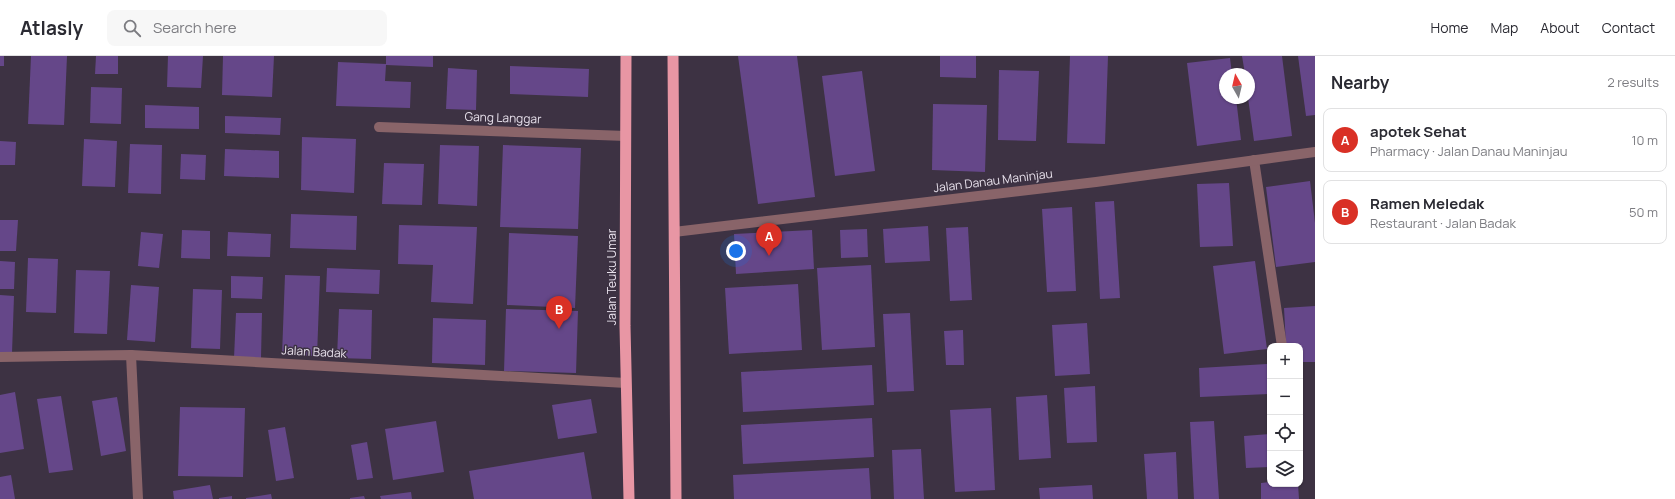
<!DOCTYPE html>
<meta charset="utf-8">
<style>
:root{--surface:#fff;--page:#f7f7f7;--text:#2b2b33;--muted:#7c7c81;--line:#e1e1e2;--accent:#d93025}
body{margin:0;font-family:Manrope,sans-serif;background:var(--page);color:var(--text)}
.controls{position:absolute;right:12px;bottom:12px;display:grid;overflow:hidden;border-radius:8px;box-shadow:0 1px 3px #0004}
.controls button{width:36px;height:36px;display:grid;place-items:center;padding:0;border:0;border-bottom:1px solid var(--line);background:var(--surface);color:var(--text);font:20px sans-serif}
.compass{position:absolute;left:1219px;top:12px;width:36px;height:36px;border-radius:50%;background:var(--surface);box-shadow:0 1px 3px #0004;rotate:352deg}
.you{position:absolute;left:736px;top:195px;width:14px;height:14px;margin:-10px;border:3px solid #fff;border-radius:50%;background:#1a73e8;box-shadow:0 0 0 6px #1a73e833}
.badge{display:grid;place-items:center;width:26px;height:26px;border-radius:50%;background:var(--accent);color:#fff;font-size:13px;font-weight:700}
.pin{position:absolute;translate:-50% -33px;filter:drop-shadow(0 1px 2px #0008)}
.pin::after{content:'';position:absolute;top:21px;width:14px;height:12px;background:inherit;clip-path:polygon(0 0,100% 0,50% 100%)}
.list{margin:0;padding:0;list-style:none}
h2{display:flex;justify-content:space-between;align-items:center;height:52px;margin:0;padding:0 16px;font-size:17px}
h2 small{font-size:13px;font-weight:400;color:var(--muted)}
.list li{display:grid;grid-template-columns:26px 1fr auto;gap:12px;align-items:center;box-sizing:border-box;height:64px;margin:0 8px 8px;padding:0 8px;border:1px solid var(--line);border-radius:8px}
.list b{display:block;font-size:15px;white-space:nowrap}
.list p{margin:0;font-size:13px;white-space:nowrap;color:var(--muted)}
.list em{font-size:13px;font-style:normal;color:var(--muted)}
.icon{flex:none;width:22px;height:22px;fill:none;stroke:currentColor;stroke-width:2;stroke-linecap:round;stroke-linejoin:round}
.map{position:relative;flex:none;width:1315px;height:443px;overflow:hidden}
header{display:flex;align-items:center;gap:24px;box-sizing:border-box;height:56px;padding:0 20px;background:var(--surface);border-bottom:1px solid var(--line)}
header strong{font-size:19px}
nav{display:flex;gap:22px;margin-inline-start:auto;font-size:14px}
.search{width:280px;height:36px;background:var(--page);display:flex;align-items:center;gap:10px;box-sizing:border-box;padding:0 14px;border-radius:8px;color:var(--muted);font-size:15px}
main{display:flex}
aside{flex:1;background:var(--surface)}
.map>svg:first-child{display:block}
.building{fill:#654789}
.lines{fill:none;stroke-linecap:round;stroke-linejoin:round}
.minor{stroke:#896469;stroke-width:10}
.trunk{stroke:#e896a4;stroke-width:11}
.labels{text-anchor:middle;stroke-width:3;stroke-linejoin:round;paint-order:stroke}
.street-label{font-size:12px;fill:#e8e1ec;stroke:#3d3243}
</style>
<header>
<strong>Atlasly</strong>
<div class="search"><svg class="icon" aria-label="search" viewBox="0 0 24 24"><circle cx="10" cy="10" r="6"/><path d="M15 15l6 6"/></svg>Search here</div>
<nav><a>Home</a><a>Map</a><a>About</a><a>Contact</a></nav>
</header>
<main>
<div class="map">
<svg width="1315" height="443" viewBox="0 0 1315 443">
<rect width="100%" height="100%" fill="#3d3243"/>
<g class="building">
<rect x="0" y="0" width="4" height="10"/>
<polygon points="31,0 67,0 64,69 28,68"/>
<polygon points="96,0 118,0 118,18 95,18"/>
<polygon points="168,0 203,0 201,32 167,31"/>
<polygon points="223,0 274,0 272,41 222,39"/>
<polygon points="386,0 433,0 433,11 386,9 385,25 411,26 410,52 336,50 338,6 386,8"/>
<polygon points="738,0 797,0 815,141 758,148"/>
<polygon points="940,0 976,0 976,22 940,21"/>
<polygon points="1070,0 1108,0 1105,88 1067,87"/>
<polygon points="1242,0 1282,0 1292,80 1254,85 1248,42 1249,18 1245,18"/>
<polygon points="1298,0 1315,0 1315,59 1306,60"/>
<polygon points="1230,2 1232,18 1225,18 1225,42 1236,42 1241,84 1197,90 1187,7"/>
<polygon points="510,10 589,13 588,41 510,38"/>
<polygon points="448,12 477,14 476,54 446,53"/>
<polygon points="999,14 1039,15 1036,85 998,84"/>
<polygon points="862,15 875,115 835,120 822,20"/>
<polygon points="91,31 122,32 121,68 90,67"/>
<polygon points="933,48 987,49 985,116 932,114"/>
<polygon points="145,49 199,51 199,73 145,72"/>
<polygon points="225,60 281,62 280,79 225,77"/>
<polygon points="302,81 356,83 354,137 301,134"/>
<polygon points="84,83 117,85 115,131 82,130"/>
<polygon points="0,85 16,86 15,109 0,109"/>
<polygon points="130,88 162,89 161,138 128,137"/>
<polygon points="440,89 479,90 477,150 438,148"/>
<polygon points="503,89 581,92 578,173 500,171"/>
<polygon points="225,93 279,95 279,122 224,120"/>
<polygon points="181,98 206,99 205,124 180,123"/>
<polygon points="384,107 424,108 422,149 382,148"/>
<polygon points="1310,125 1315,167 1315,206 1276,211 1266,131"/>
<polygon points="1229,127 1233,190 1200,191 1197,128"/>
<polygon points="1114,145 1120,242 1100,243 1095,146"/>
<polygon points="1072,151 1076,235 1047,236 1042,153"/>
<polygon points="291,158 357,160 356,194 290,192"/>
<polygon points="0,164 18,164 16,195 0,195"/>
<polygon points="399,169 477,171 473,248 431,246 433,209 398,208"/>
<polygon points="928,170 930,205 885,207 883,173"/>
<polygon points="968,171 972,244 950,245 946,172"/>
<polygon points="867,173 868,201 841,202 840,174"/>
<polygon points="182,174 210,175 210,203 181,202"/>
<polygon points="812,174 814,213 736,218 734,178"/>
<polygon points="141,176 163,178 159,212 138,210"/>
<polygon points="228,176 271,178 270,201 227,200"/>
<polygon points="509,177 578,180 575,252 507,249"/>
<polygon points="28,202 58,203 56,257 26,256"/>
<polygon points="0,205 15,206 14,233 0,233"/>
<polygon points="1255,205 1267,293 1224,298 1213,210"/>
<polygon points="871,209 875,291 822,294 817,212"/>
<polygon points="327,212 380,214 379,238 326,236"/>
<polygon points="76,214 110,215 107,278 74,277"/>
<polygon points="285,219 320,220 317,300 282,299"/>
<polygon points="231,220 263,221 262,243 231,242"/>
<polygon points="798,228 802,294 729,298 725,232"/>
<polygon points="131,229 159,231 155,286 127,284"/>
<polygon points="193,233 222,234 220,293 191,292"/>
<polygon points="0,239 14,240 12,297 0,297"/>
<polygon points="1315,250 1315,306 1300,306 1300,290 1286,290 1284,252"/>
<polygon points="339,253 372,254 371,303 337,302"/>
<polygon points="506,253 578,255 576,317 504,315"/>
<polygon points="236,257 262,257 261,302 234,302"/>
<polygon points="910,257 914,335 887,336 883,258"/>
<polygon points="433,262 486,264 485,309 432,307"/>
<polygon points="1087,267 1090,318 1055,320 1052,269"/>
<polygon points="963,274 964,309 946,309 944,275"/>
<polygon points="1267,308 1269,338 1200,341 1199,312"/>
<polygon points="872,309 874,349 743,356 741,316"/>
<polygon points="1095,330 1097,386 1067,387 1064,332"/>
<polygon points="15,336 24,393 0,397 0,339"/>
<polygon points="1047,339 1051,402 1019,404 1016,341"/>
<polygon points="61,340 73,414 49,417 37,343"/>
<polygon points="117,341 126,395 101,400 92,345"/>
<polygon points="591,343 597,377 558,383 552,349"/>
<polygon points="180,351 245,352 243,421 178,420"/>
<polygon points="991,352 995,434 955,436 950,354"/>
<polygon points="872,362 874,401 743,408 741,369"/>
<polygon points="436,365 444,416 393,424 385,373"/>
<polygon points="1214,365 1219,443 1194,443 1190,366"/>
<polygon points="285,371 294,422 276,425 268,374"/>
<polygon points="1270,378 1270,411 1246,412 1244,380"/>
<polygon points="367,386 373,422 357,424 351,389"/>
<polygon points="921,393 924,443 894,443 892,394"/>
<polygon points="584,396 592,443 474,443 469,415"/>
<polygon points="1176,396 1178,443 1147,443 1144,398"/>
<polygon points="869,412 871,443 734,443 733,419"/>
<polygon points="11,419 15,443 0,443 0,421"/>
<polygon points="1270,426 1270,428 1298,428 1299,443 1261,443 1261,427"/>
<polygon points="210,429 213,443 174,443 173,435"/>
<polygon points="1092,429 1093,443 1040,443 1039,432"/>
<polygon points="411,436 412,443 381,443 380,440"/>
<polygon points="271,438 272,443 246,443 246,442"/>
<polygon points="232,440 232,443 219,443 219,442"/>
<polygon points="364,440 365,443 350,443 350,442"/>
</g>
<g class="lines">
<g class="minor">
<polyline points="379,71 626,80"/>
<polyline points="1254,104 1282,290"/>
<polyline points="674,176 1096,126 1315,96"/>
<polyline points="131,299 138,443"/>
<polyline points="0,301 131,299 626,327"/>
</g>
<g class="trunk">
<polyline points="626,0 625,270 629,443"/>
<polyline points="673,0 676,443"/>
</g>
</g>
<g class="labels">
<g class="street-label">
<text transform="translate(503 62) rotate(2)" y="4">Gang Langgar</text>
<text transform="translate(993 125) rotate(-7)" y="4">Jalan Danau Maninjau</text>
<text transform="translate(612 221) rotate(-90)" y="4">Jalan Teuku Umar</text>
<text transform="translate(314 296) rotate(3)" y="4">Jalan Badak</text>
</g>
</g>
</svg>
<div class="controls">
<button>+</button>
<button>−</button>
<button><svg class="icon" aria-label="locate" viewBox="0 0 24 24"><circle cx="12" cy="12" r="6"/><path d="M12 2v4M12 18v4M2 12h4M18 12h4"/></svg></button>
<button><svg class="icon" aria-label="layers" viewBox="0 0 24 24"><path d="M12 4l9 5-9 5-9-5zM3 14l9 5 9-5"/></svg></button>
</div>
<svg class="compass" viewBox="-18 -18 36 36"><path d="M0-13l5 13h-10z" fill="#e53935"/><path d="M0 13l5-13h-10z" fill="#7c7c81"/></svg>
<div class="you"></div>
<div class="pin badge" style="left:769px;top:200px">A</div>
<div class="pin badge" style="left:559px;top:273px">B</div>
</div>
<aside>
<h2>Nearby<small>2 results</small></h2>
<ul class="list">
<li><span class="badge">A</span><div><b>apotek Sehat</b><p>Pharmacy · Jalan Danau Maninjau</p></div><em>10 m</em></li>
<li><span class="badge">B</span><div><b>Ramen Meledak</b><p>Restaurant · Jalan Badak</p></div><em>50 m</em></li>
</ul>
</aside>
</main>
